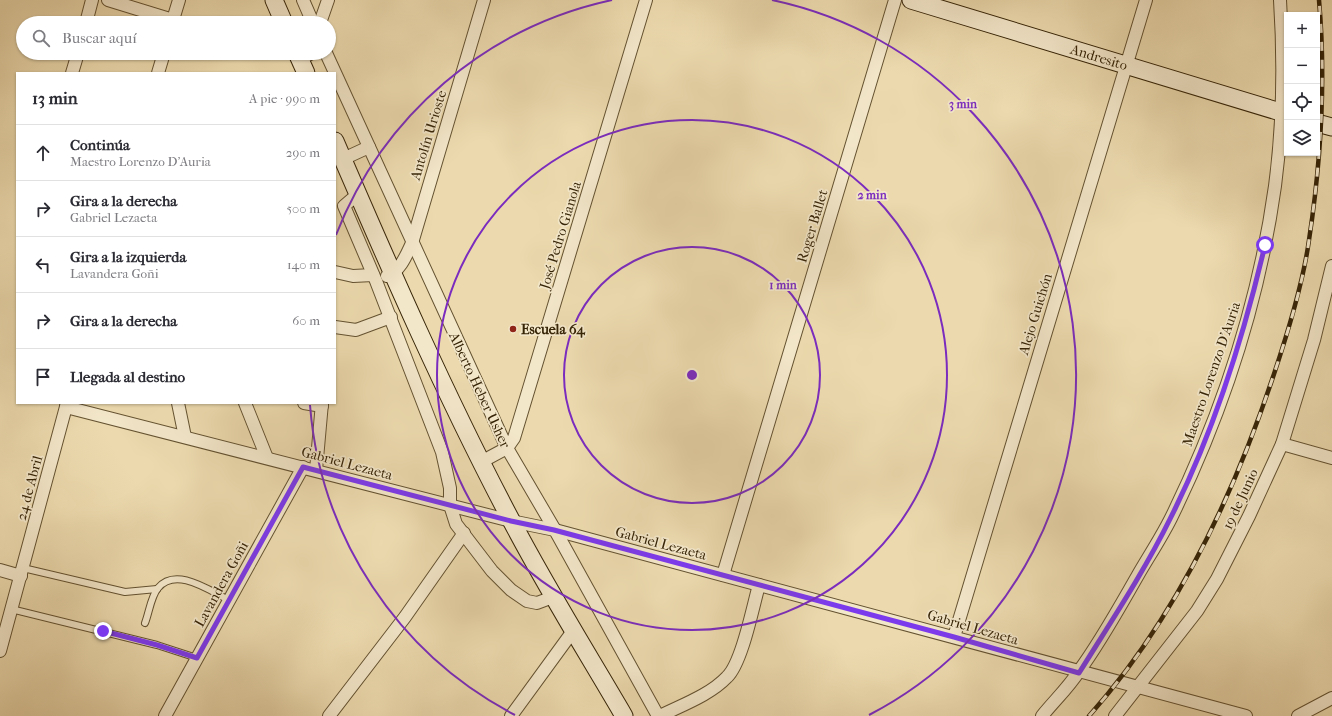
<!DOCTYPE html>
<html lang="es">
<meta charset="utf-8">
<style>
:root{--surface:#fff;--page:#f2f2f3;--text:#2b2b33;--muted:#7c7c81;--line:#e1e1e2}
body{margin:0;font-family:"IM FELL French Canon",serif;background:var(--page);color:var(--text)}
.controls{position:absolute;right:12px;top:12px;display:grid;overflow:hidden;border-radius:0px;box-shadow:0 1px 3px #0004}
.controls button{width:36px;height:36px;display:grid;place-items:center;padding:0;border:0;border-bottom:1px solid var(--line);background:var(--surface);color:var(--text);font:20px sans-serif}
.stop{position:absolute;width:12px;height:12px;margin:-9px;border:3px solid #7c3aed;border-radius:50%;background:#fff}
.stop.end{background:#7c3aed;border-color:#fff;box-shadow:0 1px 4px #0008}
.list{margin:0;padding:0;list-style:none}
h2{display:flex;justify-content:space-between;align-items:center;height:52px;margin:0;padding:0 16px;font-size:17px}
h2 small{font-size:13px;font-weight:400;color:var(--muted)}
.list li{display:grid;grid-template-columns:26px 1fr auto;gap:12px;align-items:center;box-sizing:border-box;height:56px;padding:0 16px;border-top:1px solid var(--line)}
.list b{display:block;font-size:15px;white-space:nowrap}
.list p{margin:0;font-size:13px;white-space:nowrap;color:var(--muted)}
.list em{font-size:13px;font-style:normal;color:var(--muted)}
.icon{flex:none;width:22px;height:22px;fill:none;stroke:currentColor;stroke-width:2;stroke-linecap:round;stroke-linejoin:round}
.map{position:relative;flex:none;width:1332px;height:716px;overflow:hidden}
.search{position:absolute;background:var(--surface);box-shadow:0 1px 3px #0004;left:16px;top:16px;width:320px;height:44px;display:flex;align-items:center;gap:10px;box-sizing:border-box;padding:0 14px;border-radius:22px;color:var(--muted);font-size:15px}
.panel{position:absolute;background:var(--surface);box-shadow:0 1px 3px #0004;left:16px;top:72px;width:320px;height:332px;border-radius:0px}
.map>svg:first-child{display:block}
.lines{fill:none;stroke-linecap:round;stroke-linejoin:round}
.lane-casing{stroke:#645231;stroke-width:8}
.street-casing{stroke:#645231;stroke-width:14}
.secondary-casing{stroke:#362407;stroke-width:19}
.lane{stroke:#f3e7ca;stroke-width:6}
.street{stroke:#f3e7ca;stroke-width:12}
.secondary{stroke:#f3e7ca;stroke-width:17}
.rail-casing{stroke:#362407;stroke-width:4.5}
.rail{stroke:#f3e7ca;stroke-width:3;stroke-dasharray:9;stroke-linecap:butt}
.route{stroke:#7c3aed;stroke-width:5}
.ring{fill:none;stroke:#7b2cbf;stroke-width:2}
.poi-dot{fill:#8f2418;stroke:#f3e7ca;stroke-width:1.5}
.labels{text-anchor:middle;stroke-width:3.5;stroke-linejoin:round;paint-order:stroke}
.street-label{font-size:14px;fill:#362407;stroke:#f3e7ca}
.poi-label{font-size:14px;font-weight:bold;fill:#362407;stroke:#f3e7ca;text-anchor:start}
.centre{fill:#7b2cbf;stroke:#f3e7ca;stroke-width:2}
.ring-label{font-size:12px;text-anchor:middle;font-weight:bold;fill:#7b2cbf;stroke:#f3e7ca;stroke-width:3.5;stroke-linejoin:round;paint-order:stroke}
</style>
<div class="map">
<svg width="1332" height="716" viewBox="0 0 1332 716">
<rect width="100%" height="100%" fill="#ecdaae"/>
<filter id="stains"><feTurbulence type="fractalNoise" baseFrequency=".005" numOctaves="4"/><feColorMatrix values="0 0 0 0 .2 0 0 0 0 .09 0 0 0 0 .02 0 0 0 .5 -.17"/></filter>
<radialGradient id="worn" r=".72"><stop offset=".6" stop-color="#630" stop-opacity="0"/><stop offset="1" stop-color="#630" stop-opacity=".3"/></radialGradient>
<g class="lines">
<g class="lane-casing">
<g id="lane">
<polyline points="23,568 125,592 157,589"/>
<polyline points="11,609 157,645 197,658"/>
<path d="M145,623C149,613 151,596 158,588C176,566 210,591 229,600"/>
</g>
</g>
<g class="street-casing">
<g id="street">
<polyline points="108,0 173,20"/>
<polyline points="303,0 313,23"/>
<polyline points="86,23 92,0"/>
<polyline points="172,23 179,0"/>
<polyline points="320,23 328,0"/>
<polyline points="326,53 507,448 555,530 658,716"/>
<polyline points="300,59 312,53"/>
<polyline points="72,73 78,53"/>
<polyline points="158,73 164,53"/>
<polyline points="343,159 369,147"/>
<polyline points="358,194 344,206 376,281 442,452 450,488 450,505 456,524 492,571 511,590 527,601 537,603 553,597"/>
<polyline points="335,272 353,276 373,275"/>
<path d="M387,276C400,271 406,256 412,243L484,0"/>
<polyline points="335,327 356,330 391,317"/>
<polyline points="178,403 185,437"/>
<polyline points="245,403 267,458"/>
<polyline points="304,403 322,406"/>
<path d="M66,407L511,521L555,530C785,592 1015,654 1246,716"/>
<polyline points="1282,444 1332,458"/>
<polyline points="481,462 507,448 514,438 646,0"/>
<polyline points="316,470 322,403"/>
<polyline points="0,570 21,576"/>
<polyline points="723,575 895,0"/>
<polyline points="954,637 1146,0"/>
<polyline points="0,651 67,403"/>
<polyline points="165,716 303,467"/>
<polyline points="329,716 405,617 464,533"/>
<polyline points="511,716 573,631"/>
<path d="M660,716C682,705 710,695 727,677C742,663 753,606 759,585"/>
<path d="M1042,716C1054,701 1069,687 1079,671C1101,641 1119,608 1138,575C1149,556 1161,538 1171,518C1222,414 1259,301 1275,186C1283,125 1284,61 1280,0"/>
<polyline points="1115,716 1197,611 1217,579 1249,516 1282,444 1314,340 1332,266"/>
<polyline points="1298,716 1332,698"/>
</g>
</g>
<g class="secondary-casing">
<g id="secondary">
<polyline points="274,0 284,23"/>
<polyline points="911,0 1287,114"/>
<polyline points="297,53 306,73"/>
<polyline points="1317,123 1332,127"/>
<path d="M335,141C390,269 446,397 511,520C546,587 586,651 624,716"/>
</g>
</g>
<use href="#lane" class="lane"/>
<use href="#street" class="street"/>
<use href="#secondary" class="secondary"/>
<g class="rail-casing">
<path id="rail" d="M1089,716C1176,618 1233,498 1274,374C1288,332 1303,284 1309,240C1321,161 1326,79 1319,0"/>
</g>
<use href="#rail" class="rail"/>
</g>
<g class="lines">
<path class="route" d="M103,631L157,645L197,658L303,467L511,521L554,530L954,637L1079,673C1110,623 1144,572 1170,519C1214,432 1243,339 1265,245"/>
</g>
<g class="ring">
<circle cx="692" cy="375" r="128"/>
<circle cx="692" cy="375" r="255"/>
<path d="M515 715A383 383 0 0 1 310 405M336 235A383 383 0 0 1 612 0M772 0A383 383 0 0 1 869 715"/>
</g>
<circle class="poi-dot" cx="513" cy="329" r="4"/>
<g class="labels">
<g class="street-label">
<text transform="translate(1099 57) rotate(17)" y="5">Andresito</text>
<text transform="translate(428 135) rotate(-73)" y="5">Antolín Urioste</text>
<text transform="translate(812 226) rotate(-73)" y="5">Roger Ballet</text>
<text transform="translate(560 235) rotate(-73)" y="5">José Pedro Gianola</text>
<text transform="translate(1035 314) rotate(-73)" y="5">Alejo Guichón</text>
<text transform="translate(1211 374) rotate(-71)" y="5">Maestro Lorenzo D'Auria</text>
<text transform="translate(480 390) rotate(65)" y="5">Alberto Heber Usher</text>
<text transform="translate(347 463) rotate(15)" y="5">Gabriel Lezaeta</text>
<text transform="translate(29 488) rotate(-75)" y="5">24 de Abril</text>
<text transform="translate(1240 499) rotate(-65)" y="5">19 de Junio</text>
<text transform="translate(661 543) rotate(15)" y="5">Gabriel Lezaeta</text>
<text transform="translate(221 584) rotate(-61)" y="5">Lavandera Goñi</text>
<text transform="translate(973 627) rotate(16)" y="5">Gabriel Lezaeta</text>
</g>
<g class="poi-label">
<text x="521" y="334">Escuela 64</text>
</g>
</g>
<circle cx="692" cy="375" r="6" class="centre"/>
<g class="ring-label">
<text x="963" y="108">3 min</text>
<text x="872" y="199">2 min</text>
<text x="783" y="289">1 min</text>
</g>
<rect width="100%" height="100%" filter="url(#stains)"/>
<rect width="100%" height="100%" fill="url(#worn)"/>
</svg>
<div class="controls">
<button>+</button>
<button>−</button>
<button><svg class="icon" aria-label="locate" viewBox="0 0 24 24"><circle cx="12" cy="12" r="6"/><path d="M12 2v4M12 18v4M2 12h4M18 12h4"/></svg></button>
<button><svg class="icon" aria-label="layers" viewBox="0 0 24 24"><path d="M12 4l9 5-9 5-9-5zM3 14l9 5 9-5"/></svg></button>
</div>
<div class="stop" style="left:1265px;top:245px"></div>
<div class="stop end" style="left:103px;top:631px"></div>
<div class="search"><svg class="icon" aria-label="search" viewBox="0 0 24 24"><circle cx="10" cy="10" r="6"/><path d="M15 15l6 6"/></svg>Buscar aquí</div>
<section class="panel">
<h2>13 min<small>A pie · 990 m</small></h2>
<ul class="list">
<li><svg class="icon" aria-label="ahead" viewBox="0 0 24 24"><path d="M12 20V5M6 11l6-6 6 6"/></svg><div><b>Continúa</b><p>Maestro Lorenzo D'Auria</p></div><em>290 m</em></li>
<li><svg class="icon" aria-label="right" viewBox="0 0 24 24"><path d="M7 20v-9h11M14 6l5 5-5 5"/></svg><div><b>Gira a la derecha</b><p>Gabriel Lezaeta</p></div><em>500 m</em></li>
<li><svg class="icon" aria-label="left" viewBox="0 0 24 24"><path d="M17 20v-9H6M10 6l-5 5 5 5"/></svg><div><b>Gira a la izquierda</b><p>Lavandera Goñi</p></div><em>140 m</em></li>
<li><svg class="icon" aria-label="right" viewBox="0 0 24 24"><path d="M7 20v-9h11M14 6l5 5-5 5"/></svg><div><b>Gira a la derecha</b></div><em>60 m</em></li>
<li><svg class="icon" aria-label="arrive" viewBox="0 0 24 24"><path d="M6 21V4h12l-3 4 3 4H6"/></svg><div><b>Llegada al destino</b></div></li>
</ul>
</section>
</div>
